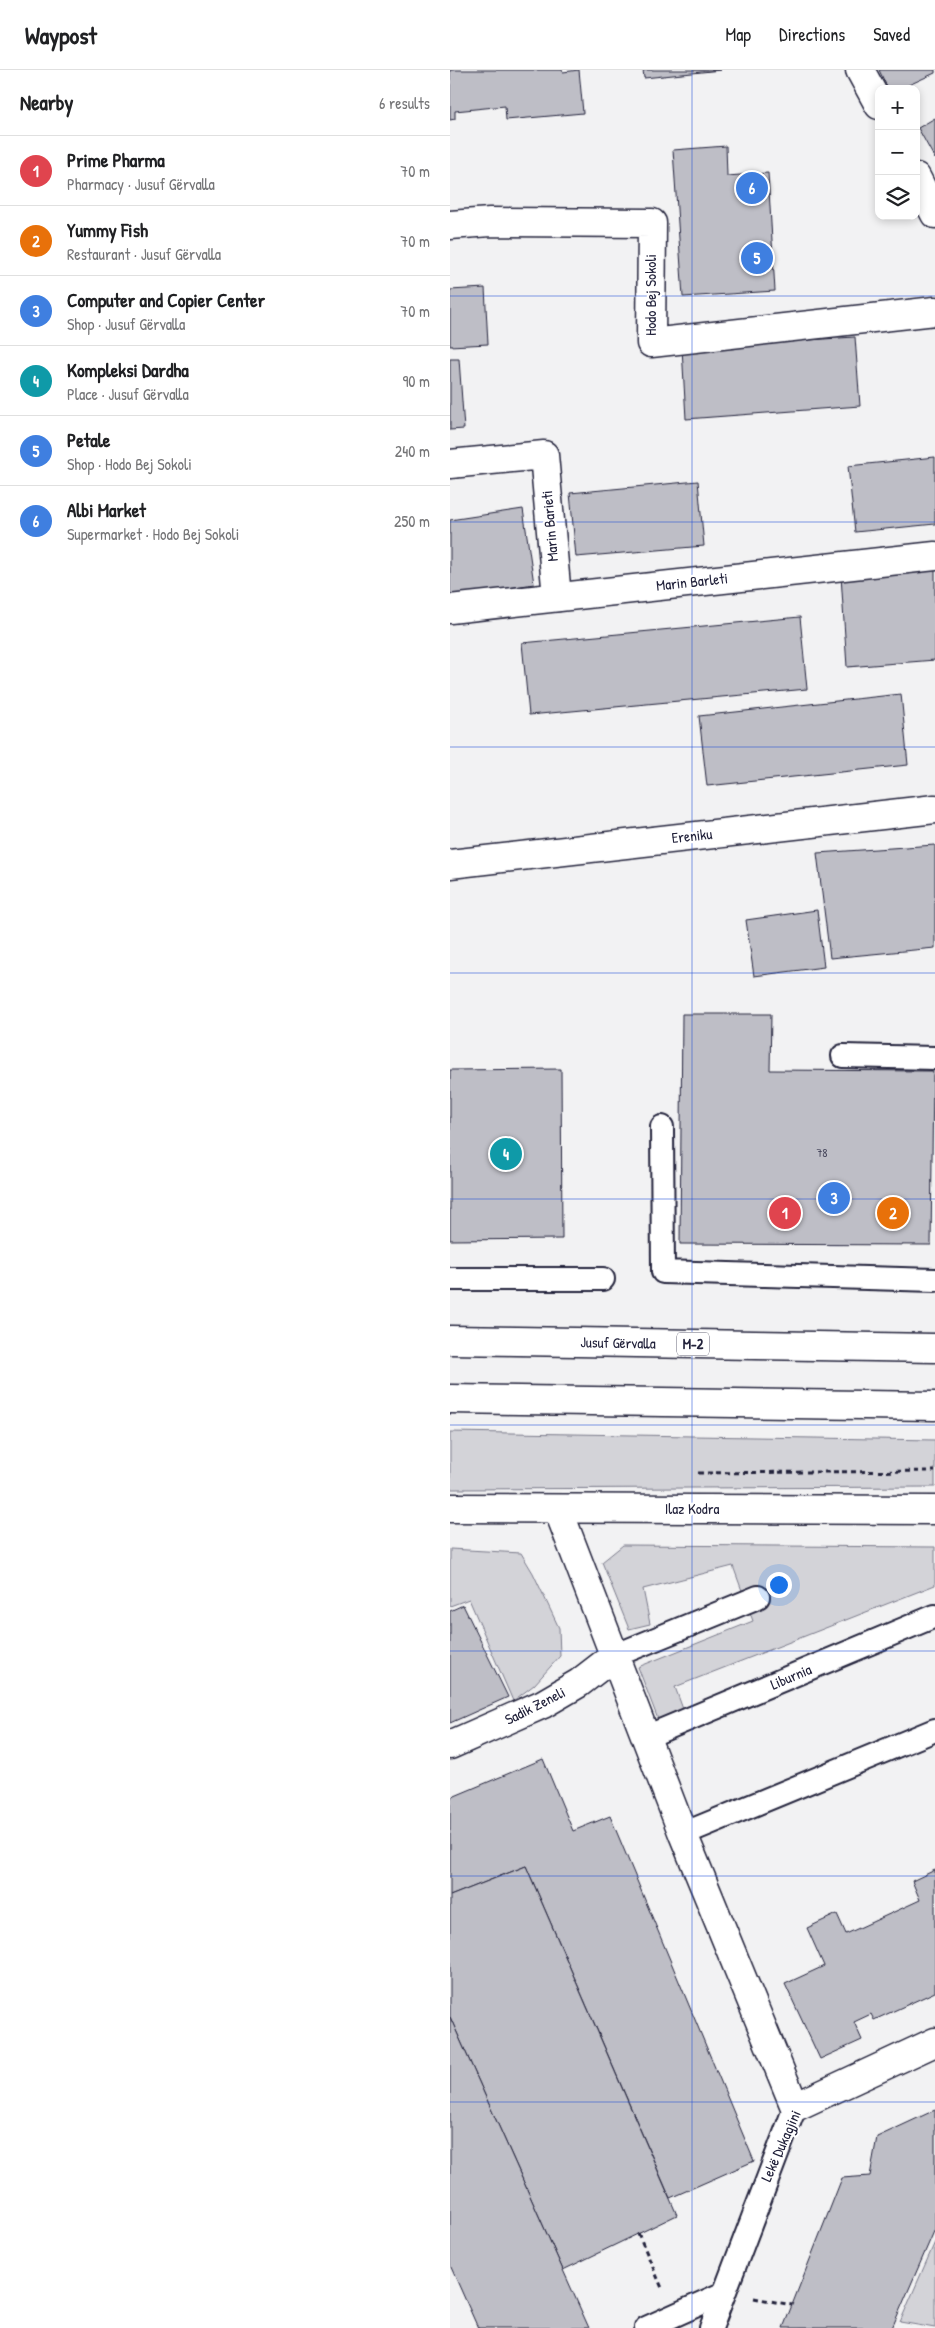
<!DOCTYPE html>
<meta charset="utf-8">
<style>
:root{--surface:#fff;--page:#f6f6f6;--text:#202124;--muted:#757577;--line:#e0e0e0;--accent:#22223b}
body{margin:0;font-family:"Patrick Hand",sans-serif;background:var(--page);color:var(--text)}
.controls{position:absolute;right:15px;top:15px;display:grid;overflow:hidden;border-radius:10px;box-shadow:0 2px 8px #0003}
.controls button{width:45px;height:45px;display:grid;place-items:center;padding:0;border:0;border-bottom:1px solid var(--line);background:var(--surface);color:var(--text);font:25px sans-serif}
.you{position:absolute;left:328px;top:1514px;width:18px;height:18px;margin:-12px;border:4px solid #fff;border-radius:50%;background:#1a73e8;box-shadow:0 0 0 8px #1a73e833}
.badge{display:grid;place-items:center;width:32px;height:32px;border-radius:50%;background:var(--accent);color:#fff;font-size:16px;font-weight:700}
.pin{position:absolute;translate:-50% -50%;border:2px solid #fff;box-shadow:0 1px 5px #0006}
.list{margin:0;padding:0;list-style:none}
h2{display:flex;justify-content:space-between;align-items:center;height:65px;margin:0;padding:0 20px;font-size:21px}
h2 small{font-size:16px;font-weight:400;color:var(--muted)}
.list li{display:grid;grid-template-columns:32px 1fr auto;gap:15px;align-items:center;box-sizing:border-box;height:70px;padding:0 20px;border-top:1px solid var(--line)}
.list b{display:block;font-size:19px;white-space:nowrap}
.list p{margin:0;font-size:16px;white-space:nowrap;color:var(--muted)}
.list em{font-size:16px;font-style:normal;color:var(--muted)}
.icon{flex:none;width:28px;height:28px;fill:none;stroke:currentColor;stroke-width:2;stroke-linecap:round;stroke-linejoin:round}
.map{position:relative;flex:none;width:485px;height:2258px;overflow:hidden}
header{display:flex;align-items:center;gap:30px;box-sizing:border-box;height:70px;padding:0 25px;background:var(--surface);border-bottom:1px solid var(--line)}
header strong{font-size:24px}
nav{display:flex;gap:28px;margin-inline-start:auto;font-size:18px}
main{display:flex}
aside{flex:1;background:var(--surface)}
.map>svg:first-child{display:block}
.green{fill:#d3d3d8;stroke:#7a7a8a}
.building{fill:#bebec6;stroke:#22223b}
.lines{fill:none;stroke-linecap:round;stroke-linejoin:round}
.lane-casing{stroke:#22223b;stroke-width:26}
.street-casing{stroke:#22223b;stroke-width:31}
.secondary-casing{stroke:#22223b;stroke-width:31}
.highway-casing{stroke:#22223b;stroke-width:31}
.path{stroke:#22223b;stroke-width:3;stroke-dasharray:5 4;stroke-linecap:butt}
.lane{stroke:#fff;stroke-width:22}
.street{stroke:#fff;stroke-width:28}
.secondary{stroke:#fff;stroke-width:28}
.highway{stroke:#fff;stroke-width:28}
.grid{fill:none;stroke:#1d4ed8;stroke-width:1;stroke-opacity:0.55}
.labels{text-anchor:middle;stroke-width:4.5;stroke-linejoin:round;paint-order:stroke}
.number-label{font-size:12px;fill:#49495e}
.shield{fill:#fff;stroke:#646476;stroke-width:1}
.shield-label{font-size:14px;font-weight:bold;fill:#22223b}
.street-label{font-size:15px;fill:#22223b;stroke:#fff}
</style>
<header>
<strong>Waypost</strong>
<nav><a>Map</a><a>Directions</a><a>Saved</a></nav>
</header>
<main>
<aside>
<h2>Nearby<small>6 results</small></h2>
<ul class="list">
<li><span class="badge" style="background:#e0444e">1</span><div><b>Prime Pharma</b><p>Pharmacy · Jusuf Gërvalla</p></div><em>70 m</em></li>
<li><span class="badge" style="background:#e8710a">2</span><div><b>Yummy Fish</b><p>Restaurant · Jusuf Gërvalla</p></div><em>70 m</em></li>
<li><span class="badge" style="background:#3f7fe0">3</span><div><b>Computer and Copier Center</b><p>Shop · Jusuf Gërvalla</p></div><em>70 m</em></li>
<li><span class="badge" style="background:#0f9aa8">4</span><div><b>Kompleksi Dardha</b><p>Place · Jusuf Gërvalla</p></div><em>90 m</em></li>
<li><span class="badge" style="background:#3f7fe0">5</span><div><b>Petale</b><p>Shop · Hodo Bej Sokoli</p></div><em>240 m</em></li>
<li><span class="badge" style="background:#3f7fe0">6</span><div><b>Albi Market</b><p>Supermarket · Hodo Bej Sokoli</p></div><em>250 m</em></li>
</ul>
</aside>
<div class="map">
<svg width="485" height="2258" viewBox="0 0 485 2258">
<rect width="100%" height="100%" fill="#f2f2f3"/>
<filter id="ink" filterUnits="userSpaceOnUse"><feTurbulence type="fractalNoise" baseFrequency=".02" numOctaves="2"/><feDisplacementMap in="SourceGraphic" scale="10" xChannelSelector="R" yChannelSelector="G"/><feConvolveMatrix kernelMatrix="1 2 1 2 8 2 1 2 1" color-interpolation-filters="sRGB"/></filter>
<g filter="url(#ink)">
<g class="green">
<polygon points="0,1362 485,1370 485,1417 0,1419"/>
<polygon points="173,1475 485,1477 485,1515 225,1617 234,1642 209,1652 188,1597 303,1551 283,1496 193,1519 200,1554 179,1559 152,1492"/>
<polygon points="0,1479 71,1483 83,1503 109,1558 110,1586 84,1615 63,1631 19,1529 0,1536"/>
<polygon points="485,2172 485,2258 450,2252"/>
</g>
<g class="building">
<polygon points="0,0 112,0 113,2 129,0 133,43 56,50 55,36 5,41 5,49 0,50"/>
<polygon points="193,0 271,0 194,8"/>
<polygon points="429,0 485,0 485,3 450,19 438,19"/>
<polygon points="485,48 485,89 468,58"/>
<polygon points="276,76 277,106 318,103 325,221 233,227 223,80"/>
<polygon points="35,218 38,274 0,276 0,220"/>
<polygon points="405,267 410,336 236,349 232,278"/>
<polygon points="0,289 9,289 14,359 0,360"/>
<polygon points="485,387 485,454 405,462 398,396"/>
<polygon points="248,411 254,476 126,487 120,423"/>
<polygon points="73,439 84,514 0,527 0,450"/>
<polygon points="485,499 485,590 397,597 391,506"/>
<polygon points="350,547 357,619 79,645 72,573"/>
<polygon points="451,624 458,695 257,716 249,646"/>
<polygon points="485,775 485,878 380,888 367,783"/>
<polygon points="367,840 374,897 304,906 296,850"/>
<polygon points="232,944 321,944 320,1000 483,1001 481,1175 230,1174"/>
<polygon points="111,999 112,1169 0,1170 0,1000"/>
<polygon points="13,1535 58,1627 0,1653 0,1541"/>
<polygon points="93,1689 123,1761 160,1746 304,2091 220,2128 76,1796 0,1826 0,1728"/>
<polygon points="76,1796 227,2145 113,2200 0,1947 0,1826"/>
<polygon points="485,1800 485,1922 424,1950 421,1944 404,1952 412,1970 370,1989 335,1914 374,1896 357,1858 387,1844 396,1864 470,1830 462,1811"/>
<polygon points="0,1947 113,2200 139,2258 28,2258 0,2195"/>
<polygon points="485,2040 485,2159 442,2258 333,2258 392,2108 420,2106 427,2067"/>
</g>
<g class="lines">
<g class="lane-casing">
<g id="lane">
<polyline points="393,986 485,988"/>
<polyline points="212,1057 213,1202 485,1210"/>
<polyline points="0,1209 153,1209"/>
<polyline points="164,1586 308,1527"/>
<polyline points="196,1667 485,1546"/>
<polyline points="233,1764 485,1660"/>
<polyline points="196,2258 274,2223"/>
<polyline points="261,2258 345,2037"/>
</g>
</g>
<g class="street-casing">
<g id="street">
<polyline points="410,0 429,35"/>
<polyline points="466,107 485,144"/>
<polyline points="0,155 40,152 202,153 201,273 485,241"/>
<polyline points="0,394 94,385 107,527"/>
<polyline points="0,539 485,486"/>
<polyline points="0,794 485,739"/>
<polyline points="108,1439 233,1764 345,2037 485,1972"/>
<polyline points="0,1675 93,1634 129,1613 164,1586"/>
</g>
</g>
<g class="secondary-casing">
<polyline id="secondary" points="0,1438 485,1440"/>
</g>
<g class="highway-casing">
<g id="highway">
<polyline points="0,1270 485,1278"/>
<polyline points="0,1329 485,1336"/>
</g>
</g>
<g class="path">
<polyline points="248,1403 485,1401"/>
<polyline points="188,2163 212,2218"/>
<polyline points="304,2228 342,2235"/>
</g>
<use href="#lane" class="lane"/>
<use href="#street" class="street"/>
<use href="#secondary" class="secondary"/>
<use href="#highway" class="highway"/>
</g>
</g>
<path class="grid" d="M242,0V2258M0,226H485M0,452H485M0,677H485M0,903H485M0,1129H485M0,1355H485M0,1581H485M0,1806H485M0,2032H485"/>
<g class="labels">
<g class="number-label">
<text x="372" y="1087">78</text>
</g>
<rect class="shield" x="227" y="1262.5" width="32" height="23" rx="4"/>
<g class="shield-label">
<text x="243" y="1279">M-2</text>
</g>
<g class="street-label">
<text transform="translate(201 225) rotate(-90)" y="5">Hodo Bej Sokoli</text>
<text transform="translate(100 456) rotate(-95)" y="5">Marin Barieti</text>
<text transform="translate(242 512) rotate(-6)" y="5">Marin Barleti</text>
<text transform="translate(242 766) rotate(-6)" y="5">Ereniku</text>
<text transform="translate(168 1273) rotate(1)" y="5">Jusuf Gërvalla</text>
<text x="242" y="1444">Ilaz Kodra</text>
<text transform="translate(341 1607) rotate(-23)" y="5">Liburnia</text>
<text transform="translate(85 1636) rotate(-27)" y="5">Sadik Zeneli</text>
<text transform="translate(331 2076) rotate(-66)" y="5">Lekë Dukagjini</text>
</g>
</g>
</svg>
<div class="controls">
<button>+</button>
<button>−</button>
<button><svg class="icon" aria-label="layers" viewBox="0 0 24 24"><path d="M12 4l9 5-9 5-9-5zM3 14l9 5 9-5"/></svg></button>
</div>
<div class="you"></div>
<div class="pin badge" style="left:335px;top:1143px;background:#e0444e">1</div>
<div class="pin badge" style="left:443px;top:1143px;background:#e8710a">2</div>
<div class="pin badge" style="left:384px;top:1128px;background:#3f7fe0">3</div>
<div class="pin badge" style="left:56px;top:1084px;background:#0f9aa8">4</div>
<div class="pin badge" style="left:307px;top:188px;background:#3f7fe0">5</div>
<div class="pin badge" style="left:302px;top:118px;background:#3f7fe0">6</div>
</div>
</main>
